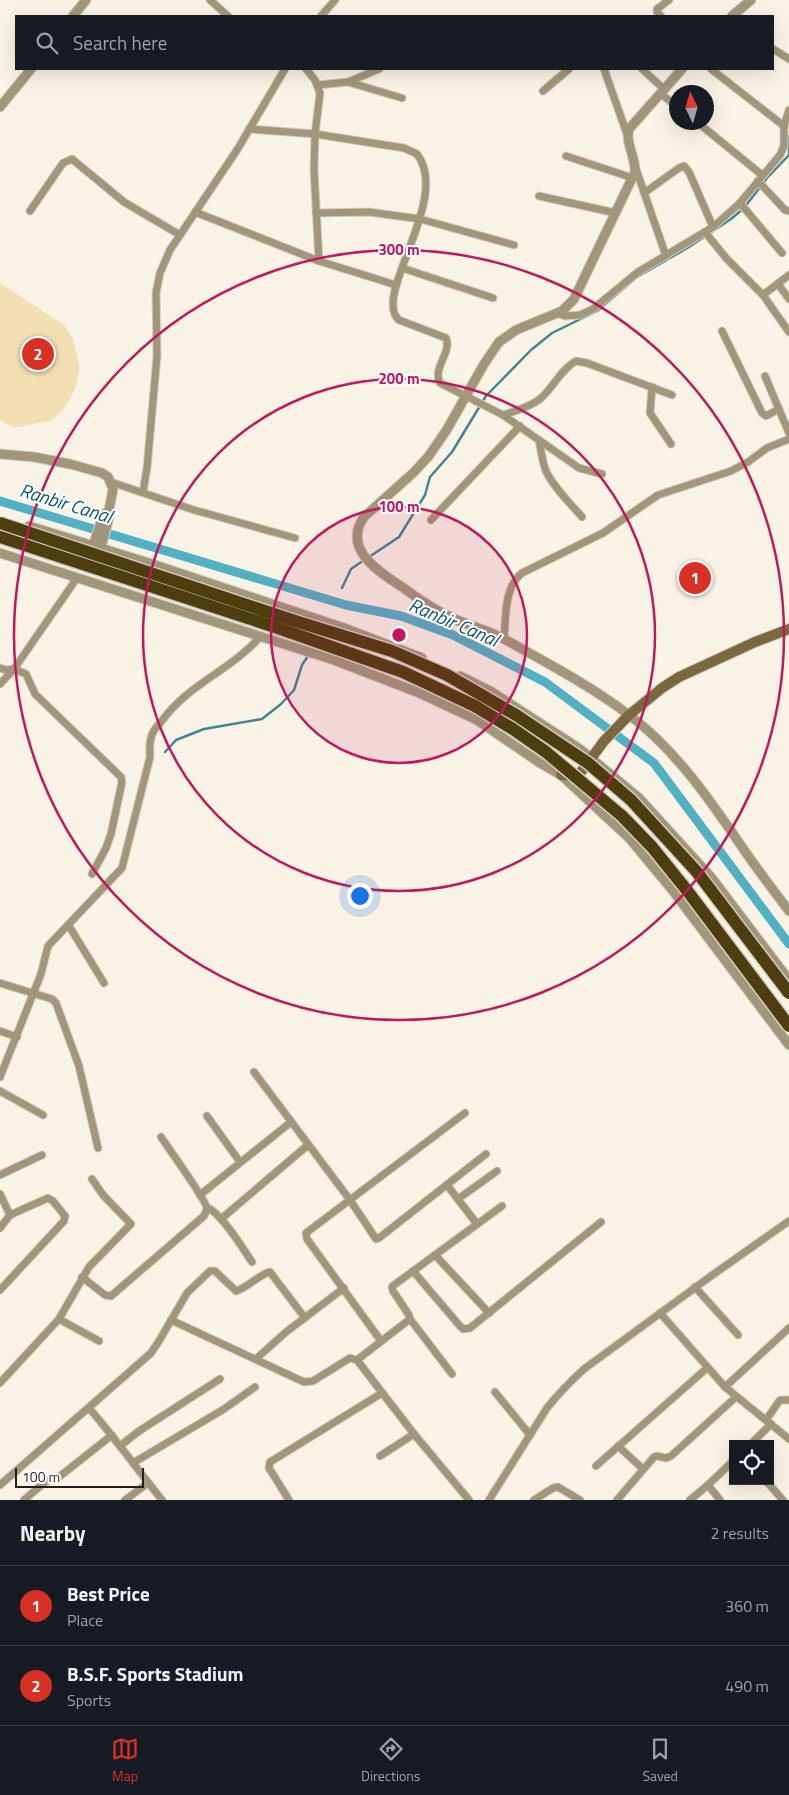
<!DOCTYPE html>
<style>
:root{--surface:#171b24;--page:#242831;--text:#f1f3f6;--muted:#9ea1a6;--line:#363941;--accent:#d93025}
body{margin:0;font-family:"Titillium Web",sans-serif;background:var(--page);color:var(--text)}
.controls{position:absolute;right:15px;bottom:15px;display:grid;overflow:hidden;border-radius:0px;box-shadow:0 5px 20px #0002}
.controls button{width:45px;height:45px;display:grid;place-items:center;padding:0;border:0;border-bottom:1px solid var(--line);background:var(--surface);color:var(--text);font:25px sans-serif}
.compass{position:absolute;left:669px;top:85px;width:45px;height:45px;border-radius:50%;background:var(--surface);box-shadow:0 5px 20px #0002;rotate:355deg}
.scale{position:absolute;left:15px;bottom:12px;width:129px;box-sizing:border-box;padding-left:5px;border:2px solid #22201b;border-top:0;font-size:14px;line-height:18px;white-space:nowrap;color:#22201b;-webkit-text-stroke:4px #fff;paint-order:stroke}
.you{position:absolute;left:359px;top:895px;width:18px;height:18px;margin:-12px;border:4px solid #fff;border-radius:50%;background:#1a73e8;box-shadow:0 0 0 8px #1a73e833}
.badge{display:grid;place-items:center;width:32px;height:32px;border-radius:50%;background:var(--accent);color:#fff;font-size:16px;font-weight:700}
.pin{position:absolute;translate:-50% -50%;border:2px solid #fff;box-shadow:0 1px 5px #0006}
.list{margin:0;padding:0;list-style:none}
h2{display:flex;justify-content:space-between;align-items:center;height:65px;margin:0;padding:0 20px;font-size:21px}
h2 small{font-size:16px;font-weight:400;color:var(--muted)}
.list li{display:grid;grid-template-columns:32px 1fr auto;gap:15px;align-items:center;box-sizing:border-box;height:80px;padding:0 20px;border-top:1px solid var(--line)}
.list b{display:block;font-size:19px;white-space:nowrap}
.list p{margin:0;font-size:16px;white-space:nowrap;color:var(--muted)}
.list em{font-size:16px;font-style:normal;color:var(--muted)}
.icon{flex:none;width:28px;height:28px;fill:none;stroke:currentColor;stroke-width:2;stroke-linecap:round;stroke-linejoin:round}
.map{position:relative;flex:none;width:789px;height:1500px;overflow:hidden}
.search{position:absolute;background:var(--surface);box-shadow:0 5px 20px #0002;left:15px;right:15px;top:15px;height:55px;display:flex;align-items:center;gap:12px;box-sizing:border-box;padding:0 18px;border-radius:0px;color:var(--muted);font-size:19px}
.sheet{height:225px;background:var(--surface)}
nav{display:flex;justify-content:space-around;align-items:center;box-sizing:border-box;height:70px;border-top:1px solid var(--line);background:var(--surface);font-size:14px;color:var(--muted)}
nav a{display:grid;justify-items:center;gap:2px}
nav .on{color:var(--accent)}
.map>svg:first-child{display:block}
.garden{fill:#f1deb2}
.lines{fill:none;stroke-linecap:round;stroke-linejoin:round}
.stream{stroke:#448591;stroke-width:2.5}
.canal{stroke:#52b0c3;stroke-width:9}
.minor-casing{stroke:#d2cdc1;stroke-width:9}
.tertiary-casing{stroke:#d2cdc1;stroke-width:11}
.secondary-casing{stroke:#d2cdc1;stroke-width:12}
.minor{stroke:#a2967a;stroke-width:7}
.tertiary{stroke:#a2967a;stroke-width:9}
.secondary{stroke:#7a693f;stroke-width:10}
.trunk-bridge-casing{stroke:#d2cdc1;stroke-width:15;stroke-linecap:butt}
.trunk-bridge{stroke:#4e3d0e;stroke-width:12}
.ring{fill:none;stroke:#c2185b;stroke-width:2.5}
.labels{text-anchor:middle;stroke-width:4;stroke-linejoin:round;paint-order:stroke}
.water-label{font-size:19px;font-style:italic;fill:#065a68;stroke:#fff}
.centre{fill:#c2185b;stroke:#fff;stroke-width:2.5}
.ring-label{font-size:15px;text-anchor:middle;font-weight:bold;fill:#c2185b;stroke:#fff;stroke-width:4;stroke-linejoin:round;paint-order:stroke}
</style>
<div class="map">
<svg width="789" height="1500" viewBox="0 0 789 1500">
<rect width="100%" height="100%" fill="#f9f3e5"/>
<polygon class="garden" points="0,283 64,325 73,339 80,368 75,389 66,406 52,420 14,428 0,420"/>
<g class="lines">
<g class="stream">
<polyline points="369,557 399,537 425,495 430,477 452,452 486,396 531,350 552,333 597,311 637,277 689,247 731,219 744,208 767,178 789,155 789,136"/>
<polyline points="342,588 351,569 364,560"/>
<polyline points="165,752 176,740 204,729 262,719 281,704 294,690 302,665 308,656"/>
</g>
<polyline class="canal" points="0,501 346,605 401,616 453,635 545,682 654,763 789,944"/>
<g class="minor-casing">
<g id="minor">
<polyline points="210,0 228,16"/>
<polyline points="321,16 335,0"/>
<polyline points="661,16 657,12 657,9 669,0"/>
<polyline points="773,49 789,59"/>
<polyline points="306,69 315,80 320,93 315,134 314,170 319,261"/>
<polyline points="604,69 627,134"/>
<polyline points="642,69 664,89"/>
<polyline points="711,69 784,126"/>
<polyline points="348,82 402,98"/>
<polyline points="318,85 348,82 379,69"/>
<polyline points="543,91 569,69"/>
<polyline points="660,93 676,106"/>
<polyline points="697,122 762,175"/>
<path d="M249,129L315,134L404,148L417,154C452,199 371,296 399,320L446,338C452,353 432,368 440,383L503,415L579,468L602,474"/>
<polyline points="566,156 633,178"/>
<polyline points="636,169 666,256"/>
<polyline points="758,181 785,210 789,211"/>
<polyline points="644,193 679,168 684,166 689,172 713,227"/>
<polyline points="539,196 616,213"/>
<polyline points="740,203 782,253"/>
<polyline points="30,211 63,163 72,159 124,202 180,235"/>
<polyline points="195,212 319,261 396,285"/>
<polyline points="316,213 369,212 420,219 514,245"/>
<polyline points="705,232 726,258 763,295 789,332"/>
<polyline points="402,268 493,298"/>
<polyline points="778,284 789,299"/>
<polyline points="763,295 789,275"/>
<polyline points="557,313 565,316 580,315 593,309 638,272 713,227 740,203 780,155 784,146 784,126 789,110"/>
<polyline points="722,331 762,413 766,416 779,409"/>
<polyline points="765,376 789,433"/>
<polyline points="652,387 650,413 671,444"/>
<path d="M503,415C515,411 530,407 540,399C553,388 561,369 576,361L587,363L672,395"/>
<path d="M539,440C541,450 542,461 546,471C554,488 570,503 582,517"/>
<polyline points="111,482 194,510 295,538"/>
<polyline points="143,492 147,468 157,356 156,293 160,273 170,250 237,150 285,69"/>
<polyline points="431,520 520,426"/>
<path d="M504,638C506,617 504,587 522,573L603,533L658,495L731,471L748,462L767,448L789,439"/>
<polyline points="0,668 6,670 14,669 26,674 35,694 121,777 122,782 111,834 106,848 92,874"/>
<polyline points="0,684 14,669 77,578"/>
<polyline points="69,926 104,983"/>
<polyline points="0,983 52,999 56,1003 79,1066 98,1148"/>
<polyline points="0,1031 17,1037"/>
<polyline points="254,1072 350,1200 376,1239 379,1238 486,1154"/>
<path d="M0,1077L41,974L48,946L122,868L150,757C150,751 149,744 151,738C152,732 157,726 161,722C189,683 230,671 260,637"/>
<polyline points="0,1091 43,1115"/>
<polyline points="207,1116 240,1162"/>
<polyline points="0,1175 42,1155"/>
<polyline points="447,1185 477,1224"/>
<polyline points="0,1194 10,1215 0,1228"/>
<polyline points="200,1195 291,1122"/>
<polyline points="458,1199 497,1171"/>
<path d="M207,1208C220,1211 244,1250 252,1262"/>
<polyline points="221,1219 308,1145"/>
<polyline points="435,1255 489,1313"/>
<polyline points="413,1271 460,1326 463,1329 470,1328 601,1222"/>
<path d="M82,1277L105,1295L111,1296L204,1216C205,1213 207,1211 207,1208C206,1201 168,1147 161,1137"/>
<polyline points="695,1287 738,1335"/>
<polyline points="0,1290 64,1221 65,1216 53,1201 48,1198 10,1215"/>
<polyline points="660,1313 725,1387 789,1439"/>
<polyline points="59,1319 99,1341"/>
<polyline points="410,1319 452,1374"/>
<polyline points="171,1320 304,1382 313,1381 350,1358 357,1360 414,1434 469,1500"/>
<polyline points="381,1341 307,1239 306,1233 465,1113"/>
<polyline points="256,1359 286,1332 344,1288"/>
<polyline points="357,1360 410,1319 409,1315 393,1291 392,1287 394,1285 502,1206"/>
<polyline points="0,1383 59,1319 89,1267 131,1224 103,1195 92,1179"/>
<polyline points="725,1387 789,1328"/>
<polyline points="495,1392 530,1435"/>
<path d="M89,1408C115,1438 137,1469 162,1500"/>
<polyline points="766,1420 780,1400 789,1400"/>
<polyline points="751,1444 771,1424"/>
<polyline points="120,1446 139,1431 220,1379"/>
<polyline points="618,1446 643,1469"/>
<polyline points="380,1456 414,1434"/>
<polyline points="133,1463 224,1409 255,1387"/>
<polyline points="596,1466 707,1368"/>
<polyline points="766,1481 783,1500"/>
<path d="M0,1485L151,1353L159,1341L187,1293L210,1271H215L236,1291C249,1287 258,1275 270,1272L305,1318"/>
<polyline points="708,1485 720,1500"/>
<polyline points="24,1500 45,1482 59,1477 112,1435"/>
<polyline points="125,1500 148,1483"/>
<polyline points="289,1500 269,1468 270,1462 382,1393"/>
<path d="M489,1500L547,1408C558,1394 571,1381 584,1369L711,1276L789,1221"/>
<polyline points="534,1500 553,1488 558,1487 580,1500"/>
<polyline points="617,1500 654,1457 657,1456 666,1458 671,1456 736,1397"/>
<polyline points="690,1500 708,1485 733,1461"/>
</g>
</g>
<g class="tertiary-casing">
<g id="tertiary">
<polyline points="73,16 86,0"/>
<polyline points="732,16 751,0"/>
<path d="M682,69L629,129C625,144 636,157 635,172L574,299L562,311L516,330L499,342L484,364L446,431L428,457L413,473L364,517C341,550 381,573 405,589C421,601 438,612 457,620C473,627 490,631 506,640C547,663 591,686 629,715C675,749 710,800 742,847C757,869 773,890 789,911"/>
<polyline points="0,107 31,69"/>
<polyline points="0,454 34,457 70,464 102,473 108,477 113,489 109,510 109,517 101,548"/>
<polyline points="29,526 149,563 344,628 422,658"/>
<polyline points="93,546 103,516 107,512"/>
<polyline points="0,553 334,660 417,692 477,720 540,763 561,775 629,838 673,891 789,1045"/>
<polyline points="460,676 492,692 580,749 639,798 711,877 789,980"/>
</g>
</g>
<g class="secondary-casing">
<polyline id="secondary" points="561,775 575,776 581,772 604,741 629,715 662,688 679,677 755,642 789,629"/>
</g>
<use href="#minor" class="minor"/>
<use href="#tertiary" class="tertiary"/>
<use href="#secondary" class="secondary"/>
<g class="trunk-bridge-casing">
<g id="trunk-bridge">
<polyline points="0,523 295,621 392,651 447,675 516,715 588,763 631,800 697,872 789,993"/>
<polyline points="0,537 278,628 403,672 475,706 513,729 546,752 597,795 622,816 652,847 689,893 789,1026"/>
</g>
</g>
<use href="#trunk-bridge" class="trunk-bridge"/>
</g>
<circle cx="399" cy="635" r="128" fill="#c2185b" fill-opacity=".12"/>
<g class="ring">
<circle cx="399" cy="635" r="128"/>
<circle cx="399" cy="635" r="256"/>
<circle cx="399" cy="635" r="385"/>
</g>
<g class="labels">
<g class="water-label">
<text transform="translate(66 503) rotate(17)" y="7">Ranbir Canal</text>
<text transform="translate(454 622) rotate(23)" y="7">Ranbir Canal</text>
</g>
</g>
<circle cx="399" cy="635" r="8" class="centre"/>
<g class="ring-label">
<text x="399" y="255">300 m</text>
<text x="399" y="384">200 m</text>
<text x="399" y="512">100 m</text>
</g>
</svg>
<div class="controls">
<button><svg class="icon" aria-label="locate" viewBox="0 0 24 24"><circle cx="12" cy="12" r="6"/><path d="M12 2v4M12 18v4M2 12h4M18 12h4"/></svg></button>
</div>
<svg class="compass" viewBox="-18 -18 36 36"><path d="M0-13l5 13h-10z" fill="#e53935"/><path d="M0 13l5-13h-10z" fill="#9ea1a6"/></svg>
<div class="scale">100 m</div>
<div class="you"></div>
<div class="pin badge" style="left:695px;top:578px">1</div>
<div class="pin badge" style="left:38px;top:354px">2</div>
<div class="search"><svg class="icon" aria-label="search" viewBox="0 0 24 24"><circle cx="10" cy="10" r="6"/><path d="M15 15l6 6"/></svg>Search here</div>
</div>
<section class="sheet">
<h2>Nearby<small>2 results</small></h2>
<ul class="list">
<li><span class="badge">1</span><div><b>Best Price</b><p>Place</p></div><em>360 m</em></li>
<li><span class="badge">2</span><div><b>B.S.F. Sports Stadium</b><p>Sports</p></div><em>490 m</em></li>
</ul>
</section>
<nav>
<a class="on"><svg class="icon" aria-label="map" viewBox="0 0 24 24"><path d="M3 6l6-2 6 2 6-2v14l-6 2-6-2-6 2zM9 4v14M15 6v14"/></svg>Map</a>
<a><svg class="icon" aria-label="directions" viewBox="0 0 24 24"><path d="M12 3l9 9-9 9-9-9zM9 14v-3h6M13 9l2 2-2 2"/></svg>Directions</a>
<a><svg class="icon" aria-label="saved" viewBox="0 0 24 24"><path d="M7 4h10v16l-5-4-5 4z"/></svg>Saved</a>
</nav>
